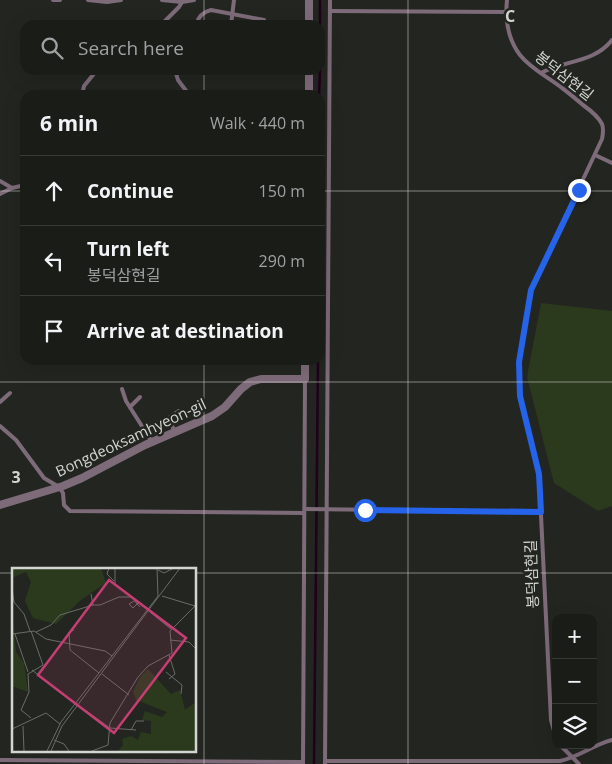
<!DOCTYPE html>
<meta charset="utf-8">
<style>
:root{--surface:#1a1c18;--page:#272925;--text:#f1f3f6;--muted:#9fa1a2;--line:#383a37}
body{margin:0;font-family:"Open Sans","Noto Sans KR",sans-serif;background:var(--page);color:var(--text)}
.controls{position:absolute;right:15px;bottom:15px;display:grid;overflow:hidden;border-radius:10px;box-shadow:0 5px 20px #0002}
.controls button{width:45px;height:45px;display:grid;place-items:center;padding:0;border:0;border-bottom:1px solid var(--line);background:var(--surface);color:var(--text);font:25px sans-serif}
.stop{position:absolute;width:15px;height:15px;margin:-11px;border:4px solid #2563eb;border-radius:50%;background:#fff}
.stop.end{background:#2563eb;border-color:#fff;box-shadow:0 1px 5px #0008}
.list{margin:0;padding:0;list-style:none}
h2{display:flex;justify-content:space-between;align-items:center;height:65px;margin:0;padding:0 20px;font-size:21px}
h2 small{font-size:16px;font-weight:400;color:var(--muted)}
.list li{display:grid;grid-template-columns:32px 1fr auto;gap:15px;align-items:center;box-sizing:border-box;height:70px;padding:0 20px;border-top:1px solid var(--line)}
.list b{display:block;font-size:19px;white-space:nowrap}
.list p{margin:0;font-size:16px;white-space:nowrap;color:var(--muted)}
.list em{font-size:16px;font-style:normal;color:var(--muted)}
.icon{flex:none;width:28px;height:28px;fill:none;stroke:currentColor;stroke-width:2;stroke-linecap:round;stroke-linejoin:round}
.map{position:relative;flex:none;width:612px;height:764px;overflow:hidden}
.search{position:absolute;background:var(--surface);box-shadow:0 5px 20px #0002;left:20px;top:20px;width:305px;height:55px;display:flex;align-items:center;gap:12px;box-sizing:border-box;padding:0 18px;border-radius:15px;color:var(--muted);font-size:19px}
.panel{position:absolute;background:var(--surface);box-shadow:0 5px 20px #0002;left:20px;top:90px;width:305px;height:275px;border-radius:15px}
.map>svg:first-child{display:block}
.green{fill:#2b391d}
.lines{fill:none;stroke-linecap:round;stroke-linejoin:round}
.stream{stroke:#20011b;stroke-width:2.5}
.service{stroke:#7e6b7a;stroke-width:4}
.minor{stroke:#7e6b7a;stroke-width:8}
.route{stroke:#2563eb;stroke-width:6}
.grid{fill:none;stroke:#d3d5d1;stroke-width:1;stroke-opacity:0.55}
.labels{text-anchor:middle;stroke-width:5;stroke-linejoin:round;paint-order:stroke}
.street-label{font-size:15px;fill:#d3d5d1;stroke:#232620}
.inset-road{fill:none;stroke:#696c67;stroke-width:1}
.view{fill:#c53e73;fill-opacity:0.15;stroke:#c53e73;stroke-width:2.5}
.inset-edge{fill:none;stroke:#d3d5d1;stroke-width:2.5}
.grid-label{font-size:16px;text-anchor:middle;font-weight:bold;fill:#d3d5d1;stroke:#232620;stroke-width:5;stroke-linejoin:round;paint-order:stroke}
</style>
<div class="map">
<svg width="612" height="764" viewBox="0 0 612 764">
<rect width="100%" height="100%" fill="#232620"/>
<polygon class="green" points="541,303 612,311 612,506 598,511 554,483 527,377"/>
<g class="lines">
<g class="stream">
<polyline points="320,0 320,25"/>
<polyline points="319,95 320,70"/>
<polyline points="314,764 318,360"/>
</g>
<g class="service">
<polyline points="53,0 60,0"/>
<polyline points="88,0 107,2 121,0"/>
<polyline points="162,0 182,2"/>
<path d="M507,0C505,19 508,39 520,55C531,69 548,77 562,88C569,93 576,99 583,105C590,110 598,116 602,124C604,129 603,134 602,139L531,290L519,362L520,396L539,474L551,720L556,738"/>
<polyline points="330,11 506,12"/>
<polyline points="161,25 179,7 182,2 194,0"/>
<path d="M196,25C198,17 203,12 211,10L264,20"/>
<polyline points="231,25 234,0"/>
<polyline points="175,70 178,80 187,92"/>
<path d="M541,73C565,60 594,63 612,40"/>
<polyline points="82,95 84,86 97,70"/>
<polyline points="595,155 612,163"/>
<polyline points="0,181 12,188 0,194"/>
<polyline points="12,188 25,185"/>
<polyline points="122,389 126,401 152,442"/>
<polyline points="0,402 10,393"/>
<polyline points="130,407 140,397"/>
<polyline points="0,426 16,440 44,478 59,487 63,493 64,505 70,511 304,513"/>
<polyline points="175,432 169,420 170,417 179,411"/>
<polyline points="305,509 541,512"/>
<polyline points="560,745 579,764"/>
<polyline points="0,760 303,762"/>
<path d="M325,761H560C579,757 593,745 612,740"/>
<polyline points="303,764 305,379"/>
<polyline points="325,764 330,0"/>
</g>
<g class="minor">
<polyline points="309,25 309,0"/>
<polyline points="309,95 309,70"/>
<polyline points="0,505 63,486 82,478 145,445 212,416 225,407 241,389 250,382 261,379 305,379 305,360"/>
</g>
</g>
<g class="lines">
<polyline class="route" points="365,510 541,512 539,474 520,396 519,362 531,290 579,190"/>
</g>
<path class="grid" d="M204,0V25M408,0V764M204,70V95M0,191H25M320,191H612M204,360V764M0,382H612M0,573H14M195,573H612"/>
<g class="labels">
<g class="street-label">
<text transform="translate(564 76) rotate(38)" y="5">봉덕삼현길</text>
<text transform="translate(131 438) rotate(-25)" y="5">Bongdeoksamhyeon-gil</text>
<text transform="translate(532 574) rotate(-92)" y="5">봉덕삼현길</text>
</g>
</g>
<g transform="translate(12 568)">
<rect width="184" height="184" fill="#232620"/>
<path d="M0,0H89L94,15L69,32L44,56L21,50L13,33L19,14L14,4L0,10ZM0,41L4,84L12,95L16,124L0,118ZM136,101L159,126L168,122L173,142L184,134V183H106L111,177L110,171L119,168L126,172L129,164L139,166V153L130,152L133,143L150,149L155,144L124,132L121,124L128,109Z" fill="#2b391d"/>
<path class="inset-road" d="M97,0L95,6L102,13M103,0V16L120,29M146,2L152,5L162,0M0,20L2,34L12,46L18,63M150,28L183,38M127,34L121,40L117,36L122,33H123L125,36L128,39M81,37H88L107,29H120L136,41M138,44L159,61M62,62L57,64L58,82L87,105M24,64L39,57L48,47L81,37L79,26M0,66L22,63L34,71L93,83L100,88L146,28L145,0M3,66L16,104M158,72L177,74L184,81M20,102L64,136M154,104L170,117L169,126M90,106L117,127M157,111L163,106L157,87M66,137L98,160L124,162M19,150L9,142L17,124L16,106L31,97L19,63M11,158L12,183M0,161L34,145L48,156M119,162L124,153H132M42,172L52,176L57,183M35,183L49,154L100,88M39,183L50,158L168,0M80,183L96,177L98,155L126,109L136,98L160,85L158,63L183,38"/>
<path class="view" d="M97,12L174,70L102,165L26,107Z"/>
<rect width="184" height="184" class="inset-edge"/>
</g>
<g class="grid-label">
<text x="510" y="22">C</text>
<text x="16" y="483">3</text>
</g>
</svg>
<div class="controls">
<button>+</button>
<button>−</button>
<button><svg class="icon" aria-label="layers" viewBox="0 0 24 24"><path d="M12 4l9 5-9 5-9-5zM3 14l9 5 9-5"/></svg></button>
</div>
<div class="stop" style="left:365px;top:510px"></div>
<div class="stop end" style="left:579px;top:190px"></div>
<div class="search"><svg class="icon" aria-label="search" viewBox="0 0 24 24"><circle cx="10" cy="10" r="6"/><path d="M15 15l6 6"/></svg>Search here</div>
<section class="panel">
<h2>6 min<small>Walk · 440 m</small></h2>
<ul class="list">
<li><svg class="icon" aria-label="ahead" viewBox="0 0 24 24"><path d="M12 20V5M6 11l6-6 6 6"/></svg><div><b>Continue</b></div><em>150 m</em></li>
<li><svg class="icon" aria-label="left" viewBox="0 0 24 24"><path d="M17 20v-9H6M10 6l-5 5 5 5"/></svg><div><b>Turn left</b><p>봉덕삼현길</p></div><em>290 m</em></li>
<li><svg class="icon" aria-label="arrive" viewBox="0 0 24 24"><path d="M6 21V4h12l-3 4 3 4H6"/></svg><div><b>Arrive at destination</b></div></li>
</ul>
</section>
</div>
